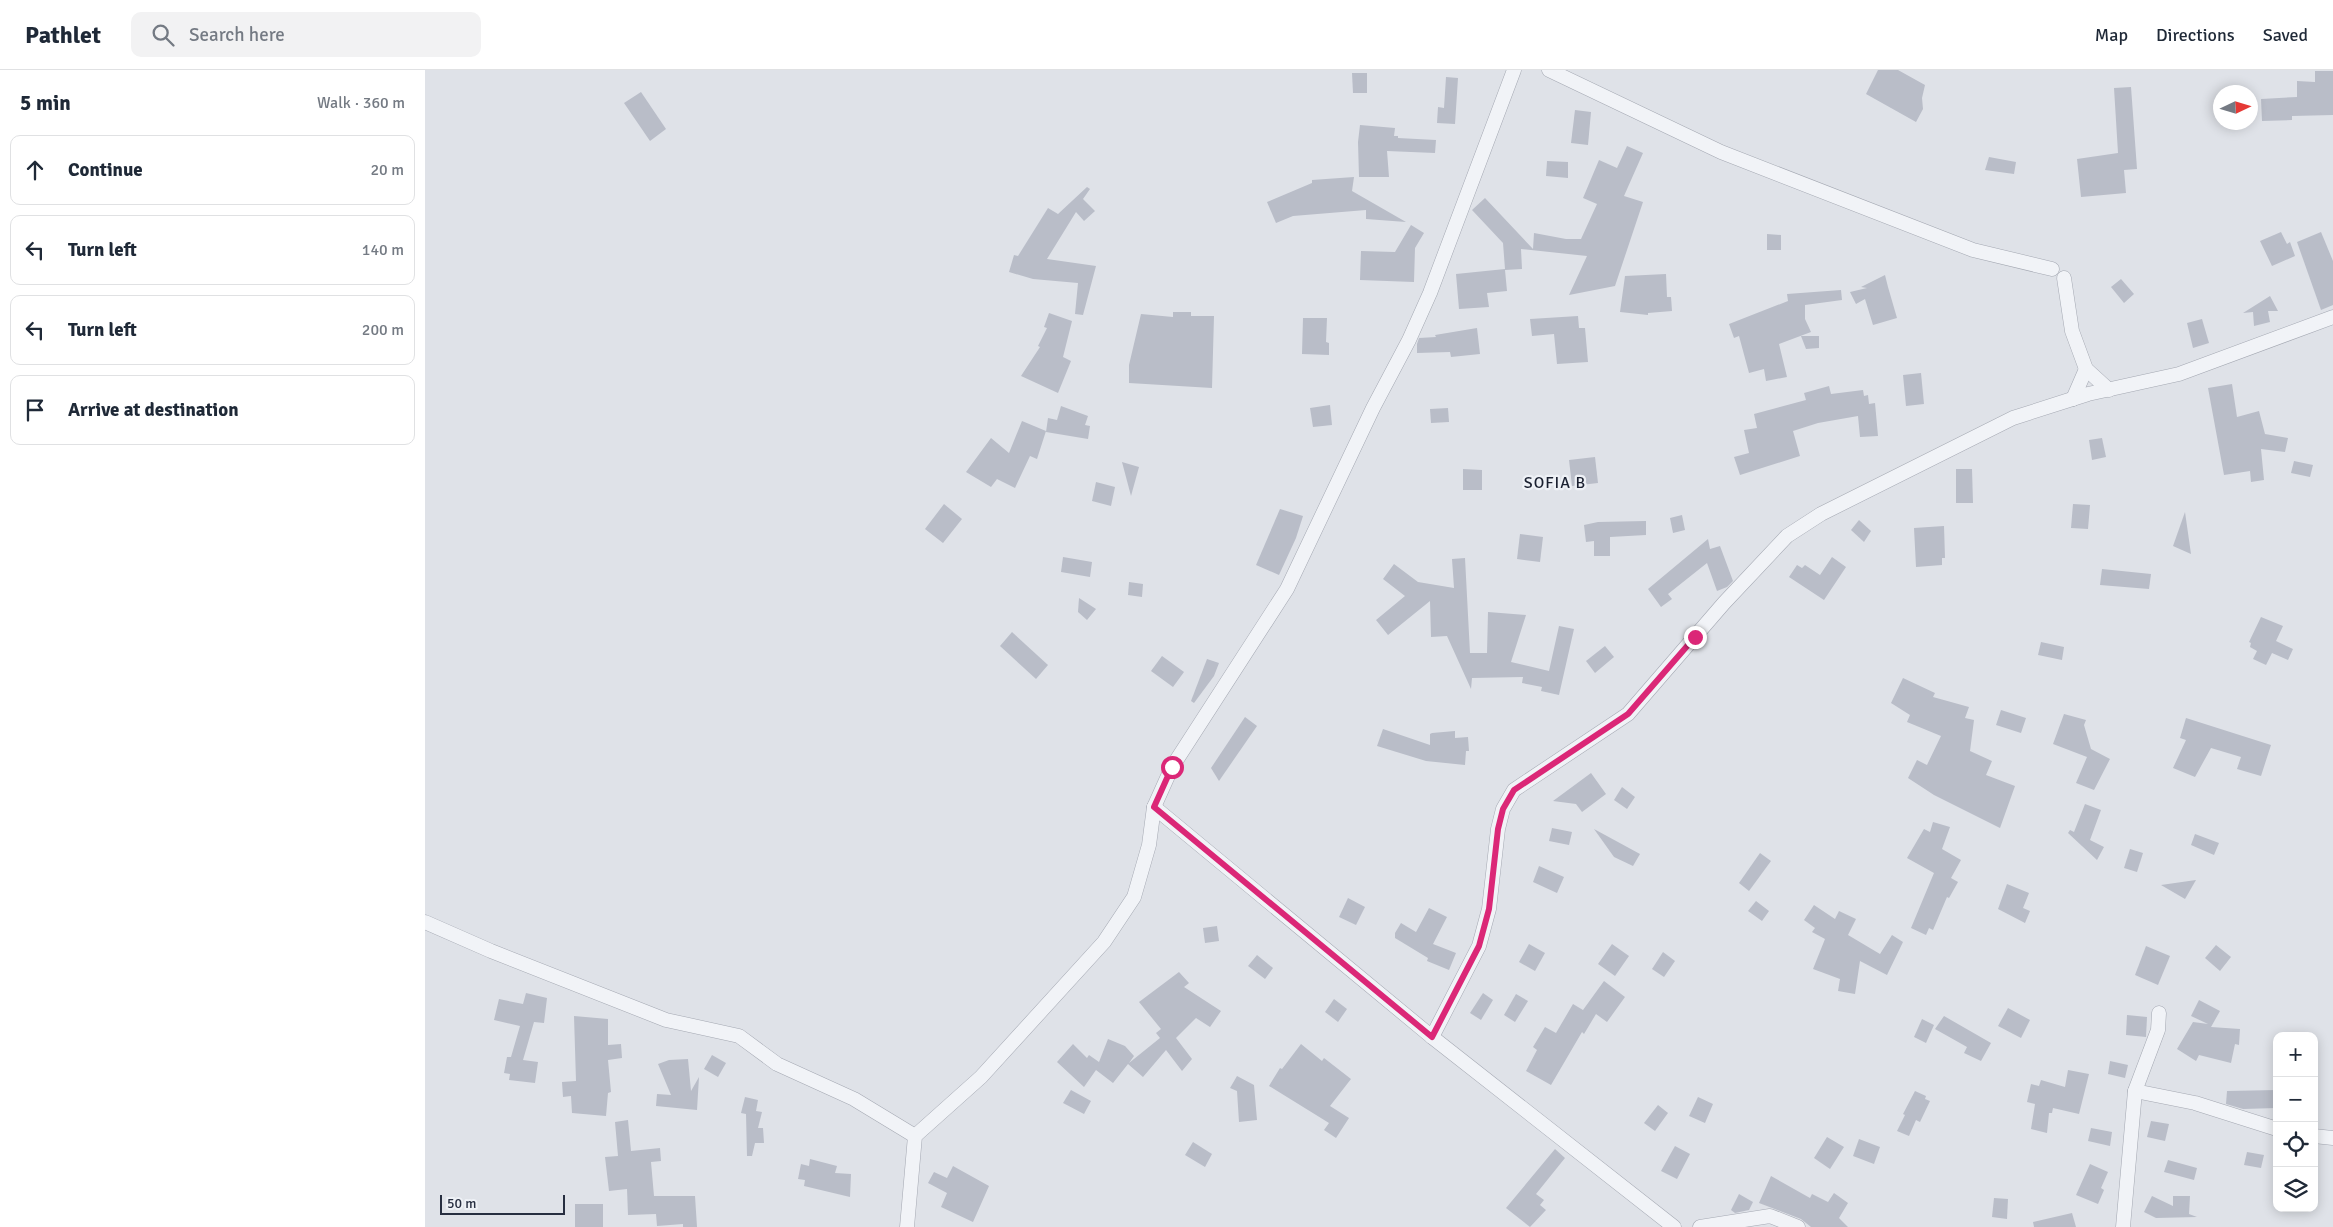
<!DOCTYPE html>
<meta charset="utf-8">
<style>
:root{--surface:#fff;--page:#f2f2f3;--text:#1f2937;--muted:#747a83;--line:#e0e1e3}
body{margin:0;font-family:Signika,sans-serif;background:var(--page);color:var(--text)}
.controls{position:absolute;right:15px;bottom:15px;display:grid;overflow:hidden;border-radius:10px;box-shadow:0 2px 12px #0003}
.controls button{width:45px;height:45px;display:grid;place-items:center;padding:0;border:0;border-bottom:1px solid var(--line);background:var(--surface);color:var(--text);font:25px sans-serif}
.compass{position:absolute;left:1788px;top:15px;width:45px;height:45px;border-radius:50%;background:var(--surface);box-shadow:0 2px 12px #0003;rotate:86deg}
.scale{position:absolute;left:15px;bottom:12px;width:125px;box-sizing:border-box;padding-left:5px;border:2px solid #272e40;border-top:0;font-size:14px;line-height:18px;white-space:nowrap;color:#272e40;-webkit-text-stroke:4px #eef1f6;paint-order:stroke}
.stop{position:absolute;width:15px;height:15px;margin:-11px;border:4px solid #db2777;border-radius:50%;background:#fff}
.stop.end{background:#db2777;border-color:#fff;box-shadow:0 1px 5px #0008}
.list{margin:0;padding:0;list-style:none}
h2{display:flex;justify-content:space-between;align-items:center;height:65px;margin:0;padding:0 20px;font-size:21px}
h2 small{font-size:16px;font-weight:400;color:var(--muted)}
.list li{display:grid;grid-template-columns:32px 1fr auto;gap:15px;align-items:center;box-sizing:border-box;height:70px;margin:0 10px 10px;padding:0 10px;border:1px solid var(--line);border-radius:10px}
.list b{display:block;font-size:19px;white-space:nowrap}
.list em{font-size:16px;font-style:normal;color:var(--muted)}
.icon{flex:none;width:28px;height:28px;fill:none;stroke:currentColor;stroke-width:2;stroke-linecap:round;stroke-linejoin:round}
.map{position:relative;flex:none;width:1908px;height:1157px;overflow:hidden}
header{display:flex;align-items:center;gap:30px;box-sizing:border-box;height:70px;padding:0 25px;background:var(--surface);border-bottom:1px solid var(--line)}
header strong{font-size:24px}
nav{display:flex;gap:28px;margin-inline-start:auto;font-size:18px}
.search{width:350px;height:45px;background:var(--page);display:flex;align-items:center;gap:12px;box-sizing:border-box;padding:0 18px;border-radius:10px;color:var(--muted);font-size:19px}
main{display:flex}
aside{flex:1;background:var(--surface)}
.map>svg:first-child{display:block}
.building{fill:#b9bdc8}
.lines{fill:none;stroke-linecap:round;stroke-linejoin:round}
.minor-casing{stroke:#a4a8b2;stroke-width:15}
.minor{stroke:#f1f3f7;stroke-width:14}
.route{stroke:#db2777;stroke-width:6}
.labels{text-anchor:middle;stroke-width:4.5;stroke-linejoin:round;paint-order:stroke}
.quarter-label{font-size:16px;letter-spacing:1px;fill:#1a2030;stroke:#eef1f6}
</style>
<header>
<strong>Pathlet</strong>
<div class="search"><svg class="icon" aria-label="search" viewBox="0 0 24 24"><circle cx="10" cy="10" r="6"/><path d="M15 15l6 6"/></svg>Search here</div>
<nav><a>Map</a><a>Directions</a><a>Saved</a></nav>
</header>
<main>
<aside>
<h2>5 min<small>Walk · 360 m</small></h2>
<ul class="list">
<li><svg class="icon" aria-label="ahead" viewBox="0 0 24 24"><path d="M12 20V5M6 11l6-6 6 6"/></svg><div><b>Continue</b></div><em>20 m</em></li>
<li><svg class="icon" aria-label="left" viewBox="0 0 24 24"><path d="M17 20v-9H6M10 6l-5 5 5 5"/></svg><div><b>Turn left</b></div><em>140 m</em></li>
<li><svg class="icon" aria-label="left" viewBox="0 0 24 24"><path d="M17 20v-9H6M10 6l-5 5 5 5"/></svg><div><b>Turn left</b></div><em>200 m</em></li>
<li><svg class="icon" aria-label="arrive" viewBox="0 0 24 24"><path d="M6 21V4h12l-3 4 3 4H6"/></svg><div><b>Arrive at destination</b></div></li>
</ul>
</aside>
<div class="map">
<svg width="1908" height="1157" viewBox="0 0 1908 1157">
<rect width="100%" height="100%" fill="#dfe2e8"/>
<g class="building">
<polygon points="1453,0 1473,0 1500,15 1497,28 1498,39 1491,52 1441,24"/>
<polygon points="1890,1 1908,1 1908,45 1867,46 1867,50 1837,51 1836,29 1872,27 1872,11 1890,12"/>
<polygon points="927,3 942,3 942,23 928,23"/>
<polygon points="1021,7 1033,8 1030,54 1012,53 1013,37 1019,38"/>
<polygon points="1706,17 1712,99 1699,100 1701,123 1656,127 1652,89 1693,83 1689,18"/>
<polygon points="216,22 241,59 225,71 199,33"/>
<polygon points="1150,40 1166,42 1163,75 1146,73"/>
<polygon points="935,55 970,58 969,66 973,66 973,68 1011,70 1010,83 962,81 964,107 934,107 933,72"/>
<polygon points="1202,76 1218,83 1199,126 1218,132 1190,216 1144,225 1162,186 1096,179 1097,199 1080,200 1082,221 1062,223 1064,237 1034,239 1031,204 1080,199 1078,173 1047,140 1060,128 1108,179 1109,163 1141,169 1156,169 1172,134 1158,128 1174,90 1192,98"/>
<polygon points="1564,87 1591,92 1589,104 1560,100"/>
<polygon points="1122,91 1143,92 1143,108 1121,106"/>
<polygon points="929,107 927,121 981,152 941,149 941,140 868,146 851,153 842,132 887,113 887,110"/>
<polygon points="662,117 665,119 658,129 670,141 659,151 651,142 622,189 671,196 658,245 650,244 653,213 608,209 584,202 589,185 593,186 623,138 633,144"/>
<polygon points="986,155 999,163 990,178 989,212 935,210 936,181 970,182"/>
<polygon points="1856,162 1862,174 1865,172 1870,186 1847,196 1835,171"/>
<polygon points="1896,162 1908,191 1908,235 1896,240 1872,172"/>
<polygon points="1342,164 1356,165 1356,180 1342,180"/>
<polygon points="1241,204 1242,227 1246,227 1247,241 1223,243 1223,245 1195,242 1200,206"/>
<polygon points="1460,205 1463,217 1465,216 1463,217 1472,248 1448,255 1440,229 1431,234 1425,222 1442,218 1436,217"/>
<polygon points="1696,209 1709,224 1699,233 1686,217"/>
<polygon points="1416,220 1417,230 1380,235 1380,249 1386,262 1354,274 1362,307 1341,311 1339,299 1324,303 1314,266 1309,268 1304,254 1363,231 1362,224"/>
<polygon points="1845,226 1853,241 1843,241 1845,252 1829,256 1828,242 1818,243"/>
<polygon points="748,242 766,242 766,246 789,246 787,318 704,313 704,295 716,244 748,247"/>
<polygon points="624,243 647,251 638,287 646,291 633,323 596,306 615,277 613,276 622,258 619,257"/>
<polygon points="1153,246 1154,258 1160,258 1163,292 1132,294 1129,264 1107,266 1105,249"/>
<polygon points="878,248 902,248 901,272 904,273 904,285 877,284"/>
<polygon points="1777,249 1784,273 1768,278 1762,253"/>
<polygon points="1052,258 1055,284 1026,287 1025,282 992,283 992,274 994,268 1011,267 1010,265"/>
<polygon points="1376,266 1394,266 1394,278 1381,279"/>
<polygon points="1496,303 1499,334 1481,336 1478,305"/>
<polygon points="1807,314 1812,347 1834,341 1840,364 1863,368 1860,382 1836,379 1839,410 1826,412 1825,401 1799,405 1783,318"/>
<polygon points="1404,316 1406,324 1438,320 1439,326 1443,325 1444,334 1450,333 1453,366 1435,367 1433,346 1393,353 1368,361 1375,386 1315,405 1309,387 1324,383 1319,360 1332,358 1329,344 1381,330 1379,323"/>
<polygon points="905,335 907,355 888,357 885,338"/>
<polygon points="636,336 663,346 660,355 665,356 663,369 621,362 623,348 632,350"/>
<polygon points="1023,338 1024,352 1006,353 1005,339"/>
<polygon points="597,351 621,361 612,389 605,386 590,418 572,409 566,417 541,402 566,368 584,383"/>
<polygon points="1677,368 1681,387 1667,390 1664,370"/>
<polygon points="1170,387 1173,413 1147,416 1144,390"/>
<polygon points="1869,391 1888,395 1885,407 1866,403"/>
<polygon points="697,392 714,397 706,426"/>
<polygon points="1038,399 1057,400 1057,420 1038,420"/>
<polygon points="1531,399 1547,399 1548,433 1531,433"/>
<polygon points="671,412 690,417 686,436 667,431"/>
<polygon points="519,434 537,449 518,473 500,459"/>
<polygon points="1648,434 1665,435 1663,459 1646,458"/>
<polygon points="855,439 878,446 871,468 854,505 831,495"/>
<polygon points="1760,442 1766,484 1748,476"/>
<polygon points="1257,445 1260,460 1248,463 1245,448"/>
<polygon points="1434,450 1446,461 1439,472 1426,460"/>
<polygon points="1221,451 1221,465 1185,467 1185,486 1169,486 1169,471 1161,472 1159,455 1173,452"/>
<polygon points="1519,456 1520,488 1517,488 1517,495 1491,497 1489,458"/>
<polygon points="1095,464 1118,467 1115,492 1092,489"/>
<polygon points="1283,469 1285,479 1295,476 1308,511 1302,517 1292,521 1282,493 1243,524 1247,529 1236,537 1223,519"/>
<polygon points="638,487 667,492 665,507 636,502"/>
<polygon points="1407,487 1421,497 1399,530 1364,507 1372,495 1377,498 1380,495 1395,505"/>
<polygon points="1040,488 1045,583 1062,583 1063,542 1101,545 1086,592 1124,601 1134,556 1149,559 1134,625 1116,621 1117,617 1097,613 1098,607 1047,608 1046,619 1022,566 1006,567 1005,531 963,565 951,550 980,526 958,509 969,494 993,512 1029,518 1027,489"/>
<polygon points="1677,499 1726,504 1724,519 1675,515"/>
<polygon points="704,512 718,514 717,527 703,525"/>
<polygon points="654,528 671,539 662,550 653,542"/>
<polygon points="1836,547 1858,556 1851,571 1868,579 1863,590 1847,583 1841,595 1828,589 1832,581 1825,577 1826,573 1824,572"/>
<polygon points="587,562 623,595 611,609 575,576"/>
<polygon points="1616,572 1639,577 1637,590 1613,585"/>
<polygon points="1180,576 1189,587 1170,603 1161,591"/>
<polygon points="737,586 759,602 748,617 726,601"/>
<polygon points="782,589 794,593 789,606 769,633 766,631"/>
<polygon points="1478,608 1510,623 1508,627 1544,637 1540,648 1549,650 1545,681 1567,691 1561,705 1590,716 1575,758 1509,725 1483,708 1492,690 1502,695 1516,666 1482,652 1485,645 1466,633"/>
<polygon points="1576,640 1601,648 1596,663 1571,655"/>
<polygon points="1639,644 1661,650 1659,655 1666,679 1685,689 1669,720 1651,713 1662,687 1628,674"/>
<polygon points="820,647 832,656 794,711 786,698"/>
<polygon points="1761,648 1846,675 1836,706 1812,699 1816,687 1786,678 1770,707 1748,698 1761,670 1755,668"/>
<polygon points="958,659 1005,675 1005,664 1007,663 1030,661 1030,668 1043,667 1044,681 1041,681 1040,695 1001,691 952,676"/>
<polygon points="1166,703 1181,724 1157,742 1151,734 1128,731"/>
<polygon points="1197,717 1210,727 1202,739 1189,730"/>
<polygon points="1660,734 1676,740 1665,770 1679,777 1672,790 1643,763 1645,760 1649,762"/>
<polygon points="1508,752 1525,757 1517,779 1536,790 1526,808 1533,812 1524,828 1522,827 1508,860 1504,858 1501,865 1486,858 1509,803 1482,788 1499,759 1505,762"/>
<polygon points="1127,758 1147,762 1144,775 1124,771"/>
<polygon points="1169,759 1215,784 1208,796 1189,787"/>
<polygon points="1770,764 1794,773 1789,785 1766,775"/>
<polygon points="1705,779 1718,783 1712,802 1699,798"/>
<polygon points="1335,783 1346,791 1324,821 1314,813"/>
<polygon points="1114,796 1139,807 1132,823 1108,812"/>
<polygon points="1771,810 1760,829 1736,815"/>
<polygon points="1582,814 1604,823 1598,838 1605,841 1600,853 1573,839"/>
<polygon points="923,828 940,837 931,855 914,847"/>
<polygon points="1331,831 1344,841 1337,851 1323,841"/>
<polygon points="1389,835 1410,849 1414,841 1431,849 1423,865 1455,884 1467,865 1478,872 1462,905 1435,891 1430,924 1413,921 1415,909 1388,899 1400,869 1387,862 1390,858 1379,850"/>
<polygon points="1004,838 1022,847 1008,874 1031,883 1024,900 1002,891 1003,888 970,868 970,863 976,853 991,862"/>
<polygon points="792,856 794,871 780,873 778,858"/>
<polygon points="1104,874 1120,883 1110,901 1094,892"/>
<polygon points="1187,874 1204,886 1190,906 1173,894"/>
<polygon points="1791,875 1806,887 1795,901 1780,888"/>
<polygon points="1721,876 1745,886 1733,915 1710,905"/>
<polygon points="1238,882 1250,891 1239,907 1227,899"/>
<polygon points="832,885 848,898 840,909 823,896"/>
<polygon points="754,902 764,913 759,917 796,941 785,957 771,948 751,968 767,989 757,1001 741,980 718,1007 703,994 688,1013 671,1000 659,1017 632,992 648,974 662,988 664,985 674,992 683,969 700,976 709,986 704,993 735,968 731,963 736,959 714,932"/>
<polygon points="1179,911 1200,927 1182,952 1171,944 1159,964 1157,962 1126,1015 1101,1001 1112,980 1108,977 1120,957 1131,963 1148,934 1158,940"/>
<polygon points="101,923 122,928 119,953 109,952 98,990 113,992 110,1013 84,1010 85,1004 79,1003 82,987 86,987 95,956 69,950 74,929 98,934"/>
<polygon points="1058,923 1068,930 1056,950 1045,943"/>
<polygon points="1091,924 1103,931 1090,952 1079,945"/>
<polygon points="909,929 922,939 913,952 900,942"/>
<polygon points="1774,930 1795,941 1786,957 1815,959 1814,975 1810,974 1806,993 1774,985 1771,991 1752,979 1768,952 1783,954 1766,946"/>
<polygon points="1583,938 1605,950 1596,968 1573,956"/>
<polygon points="1702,945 1722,947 1721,967 1701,965"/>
<polygon points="149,946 183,949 183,975 196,974 197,988 183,990 186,1022 183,1023 181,1046 147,1043 146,1026 138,1027 137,1012 151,1011"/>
<polygon points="1519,946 1566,973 1556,991 1539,983 1542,977 1510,959"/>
<polygon points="1497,949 1509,955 1501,973 1489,967"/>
<polygon points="876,974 897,991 899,988 926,1009 905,1036 924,1048 911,1068 899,1060 904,1053 844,1016 855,998 857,999"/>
<polygon points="287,985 301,993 293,1007 279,999"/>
<polygon points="263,989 266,1021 274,1007 272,1040 231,1036 232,1024 246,1025 233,994 244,990"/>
<polygon points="1685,991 1703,995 1700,1008 1683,1004"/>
<polygon points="1643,1000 1664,1004 1654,1044 1628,1038 1627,1043 1624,1043 1622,1063 1606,1059 1610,1034 1602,1032 1606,1014 1614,1016 1616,1010 1640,1017"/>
<polygon points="812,1006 829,1015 832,1050 814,1052 812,1021 805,1018"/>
<polygon points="646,1020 666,1031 659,1044 638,1033"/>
<polygon points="1852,1020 1852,1038 1818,1039 1801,1034 1802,1021"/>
<polygon points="1490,1021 1501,1026 1500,1029 1505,1031 1495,1052 1491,1050 1484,1066 1472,1061 1480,1045 1478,1044"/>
<polygon points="320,1027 333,1030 331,1041 337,1042 333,1058 338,1058 339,1073 330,1073 327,1086 322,1086 321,1044 316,1043"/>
<polygon points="1273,1027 1288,1034 1280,1053 1264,1046"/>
<polygon points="1233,1035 1243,1043 1230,1061 1219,1053"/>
<polygon points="203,1050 206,1081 235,1078 236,1091 226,1092 229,1126 270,1126 272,1157 258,1157 258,1154 232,1156 231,1144 203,1145 202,1119 184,1121 180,1087 193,1086 190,1052"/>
<polygon points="1726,1051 1744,1054 1740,1071 1722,1067"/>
<polygon points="1666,1058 1687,1062 1685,1076 1663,1071"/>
<polygon points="1402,1067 1419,1077 1405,1099 1389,1088"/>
<polygon points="1434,1069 1455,1077 1449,1094 1428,1086"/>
<polygon points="768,1072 787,1084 780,1097 760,1085"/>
<polygon points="1250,1076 1265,1084 1252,1109 1236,1101"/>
<polygon points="1130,1079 1140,1088 1111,1124 1119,1130 1115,1135 1121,1140 1105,1157 1081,1138"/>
<polygon points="1822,1082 1839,1085 1836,1098 1819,1095"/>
<polygon points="385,1089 412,1096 410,1103 426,1104 425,1127 379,1116 380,1110 373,1109 376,1094 384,1096"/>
<polygon points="1743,1090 1772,1098 1769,1110 1739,1102"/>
<polygon points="1665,1094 1683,1102 1676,1118 1679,1120 1673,1134 1651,1125"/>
<polygon points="528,1096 564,1116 548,1152 516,1137 522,1123 503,1113 509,1102 522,1108"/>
<polygon points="1346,1106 1385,1128 1387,1124 1403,1132 1409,1123 1423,1133 1414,1148 1423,1157 1386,1157 1376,1149 1334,1133"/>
<polygon points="1314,1124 1328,1132 1324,1140 1310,1143 1306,1140"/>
<polygon points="1727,1126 1748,1136 1748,1126 1765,1126 1764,1144 1772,1147 1731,1148 1719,1142"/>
<polygon points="1569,1128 1583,1129 1582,1149 1567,1147"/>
<rect x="150" y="1134" width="28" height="23"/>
<polygon points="1647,1143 1651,1157 1609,1157 1608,1152"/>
</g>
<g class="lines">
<g class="minor-casing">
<g id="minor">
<polyline points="1124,0 1296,82 1548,180 1627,199"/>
<polyline points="1639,208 1647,261 1661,299 1684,320"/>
<polyline points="1648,329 1661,299"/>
<polyline points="729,737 1007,967 1249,1157"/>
<polyline points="0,852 66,881 241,950 314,966 352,994 429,1029 490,1066"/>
<polyline points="1007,967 1054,876 1064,839 1073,759 1078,739 1089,720 1203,644 1299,533 1362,466 1396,444 1588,348 1663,324 1754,304 1908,247"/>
<polyline points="1710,1021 1770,1033 1852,1059"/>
<polyline points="1889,1066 1908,1068"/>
<polyline points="482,1157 490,1066 556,1007 679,872 709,827 724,775 729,737 747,697 862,519 948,338 984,270 1005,223 1089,0"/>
<polyline points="1275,1157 1345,1146 1373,1157"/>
<polyline points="1698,1157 1710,1021 1733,960 1734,943"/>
</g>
</g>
<use href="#minor" class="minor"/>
</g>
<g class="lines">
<polyline class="route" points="747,697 729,737 1007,967 1054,876 1064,839 1073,759 1078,739 1089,720 1203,644 1270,567"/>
</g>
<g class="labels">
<g class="quarter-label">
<text x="1130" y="418">SOFIA B</text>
</g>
</g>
</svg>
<div class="controls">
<button>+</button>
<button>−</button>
<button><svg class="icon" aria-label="locate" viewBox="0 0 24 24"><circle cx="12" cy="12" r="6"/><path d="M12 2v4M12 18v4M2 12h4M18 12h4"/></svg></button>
<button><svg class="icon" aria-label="layers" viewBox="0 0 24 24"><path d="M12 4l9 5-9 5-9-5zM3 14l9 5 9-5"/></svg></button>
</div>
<svg class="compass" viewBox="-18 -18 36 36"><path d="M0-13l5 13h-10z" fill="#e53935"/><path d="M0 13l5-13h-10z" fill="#747a83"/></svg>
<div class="scale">50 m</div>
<div class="stop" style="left:747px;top:697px"></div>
<div class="stop end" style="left:1270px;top:567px"></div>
</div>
</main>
